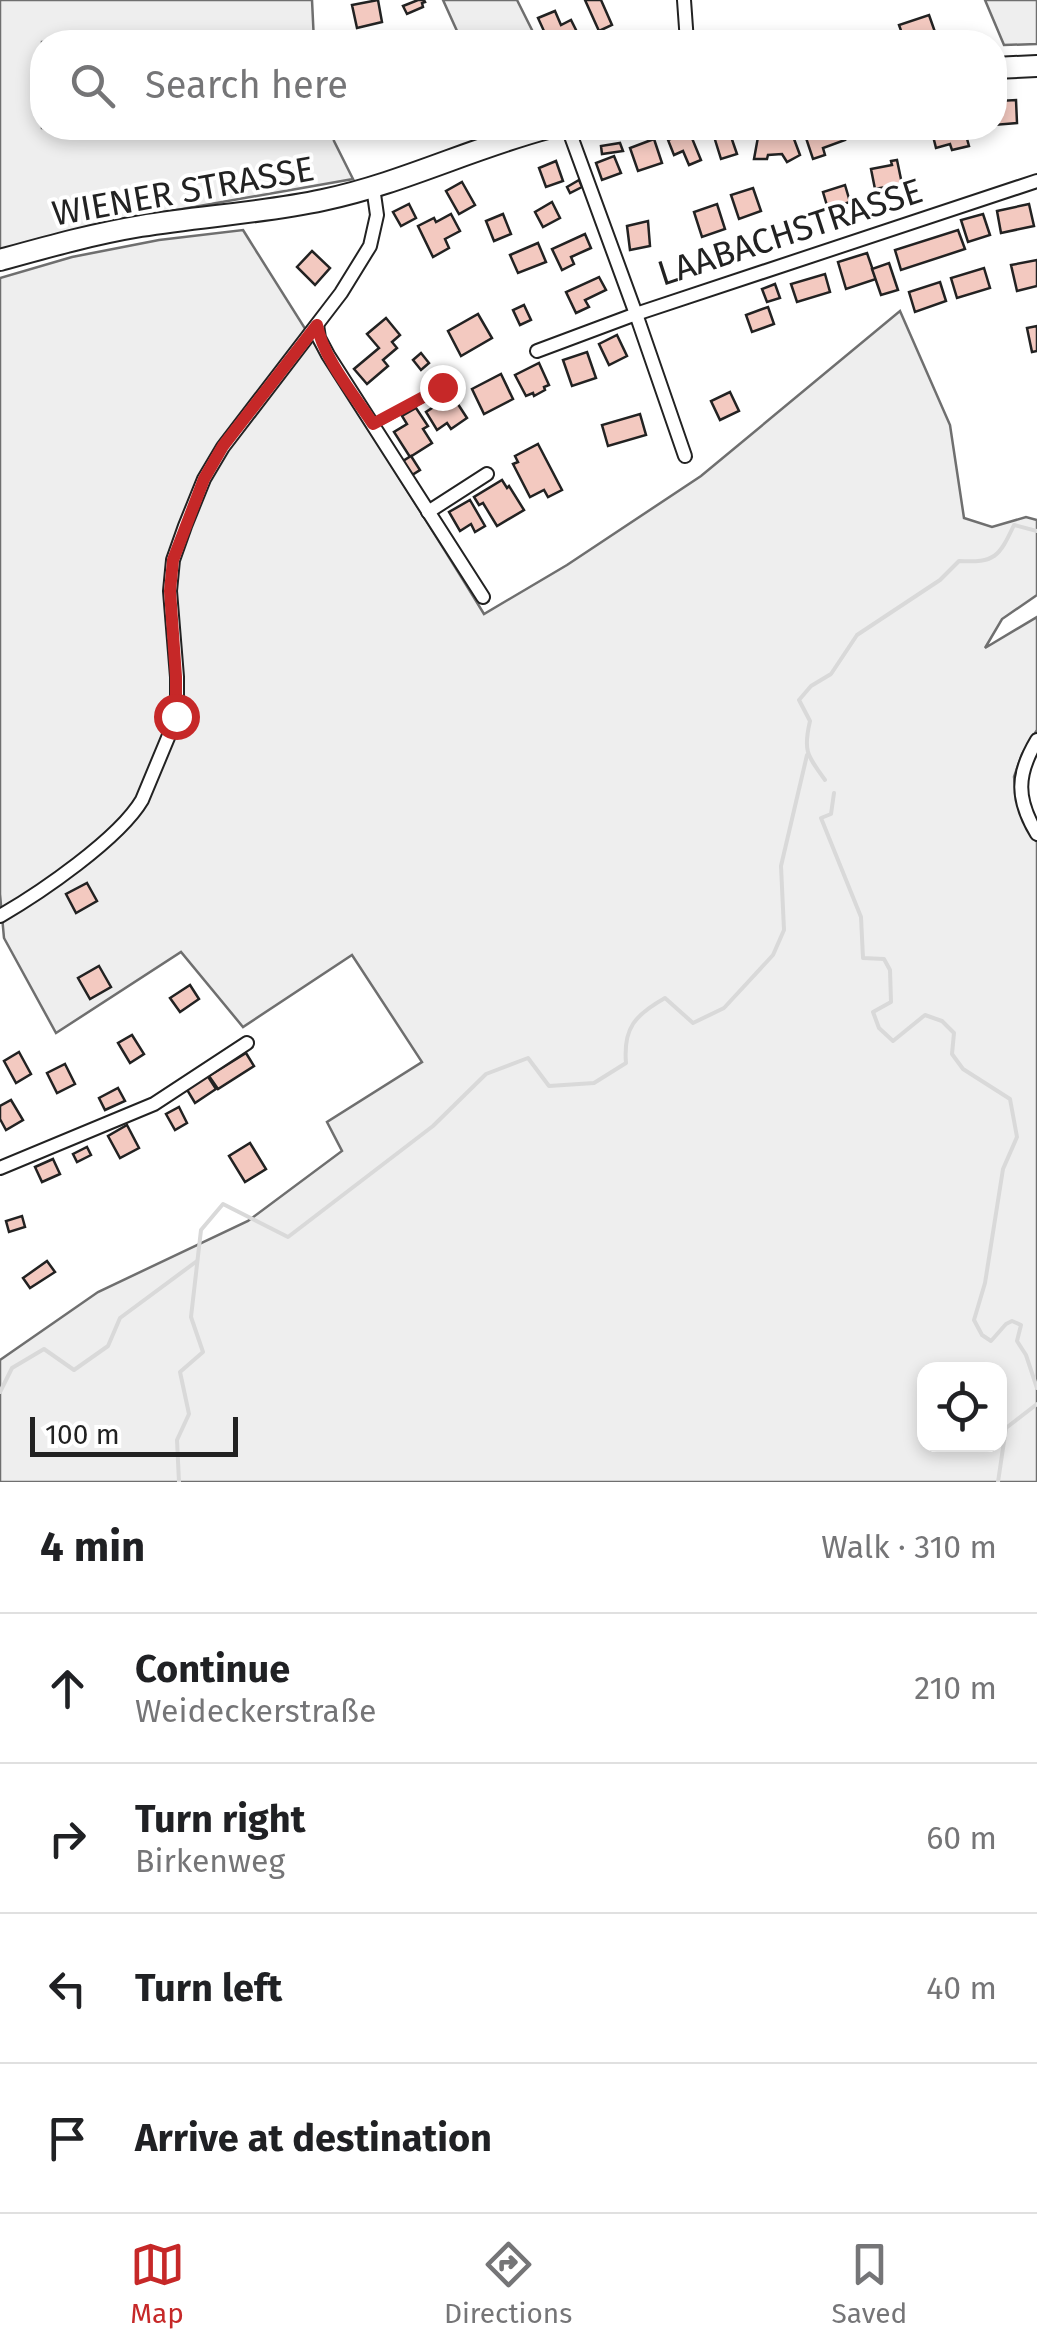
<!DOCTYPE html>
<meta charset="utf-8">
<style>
:root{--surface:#fff;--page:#f2f2f2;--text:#202124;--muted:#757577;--line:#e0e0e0;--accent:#c62828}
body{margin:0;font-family:"Fira Sans",sans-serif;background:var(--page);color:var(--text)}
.controls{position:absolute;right:30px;bottom:30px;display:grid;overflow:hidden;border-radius:20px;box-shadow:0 5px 15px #0003}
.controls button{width:90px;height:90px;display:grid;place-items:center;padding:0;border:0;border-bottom:2px solid var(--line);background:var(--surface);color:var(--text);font:50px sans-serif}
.scale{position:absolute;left:30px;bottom:25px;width:208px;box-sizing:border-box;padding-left:10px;border:5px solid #222;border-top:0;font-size:28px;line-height:35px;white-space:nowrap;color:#222;-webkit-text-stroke:8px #fff;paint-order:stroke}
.stop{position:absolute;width:30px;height:30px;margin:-22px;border:8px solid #c62828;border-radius:50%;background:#fff}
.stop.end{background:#c62828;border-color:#fff;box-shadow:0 2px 10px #0008}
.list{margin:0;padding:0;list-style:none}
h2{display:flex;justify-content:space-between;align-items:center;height:130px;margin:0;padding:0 40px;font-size:42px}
h2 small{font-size:32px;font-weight:400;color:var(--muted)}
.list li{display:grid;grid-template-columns:65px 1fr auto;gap:30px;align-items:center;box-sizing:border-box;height:150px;padding:0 40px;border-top:2px solid var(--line)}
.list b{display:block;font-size:38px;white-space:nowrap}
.list p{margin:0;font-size:32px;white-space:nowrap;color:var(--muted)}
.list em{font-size:32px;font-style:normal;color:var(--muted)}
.icon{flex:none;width:55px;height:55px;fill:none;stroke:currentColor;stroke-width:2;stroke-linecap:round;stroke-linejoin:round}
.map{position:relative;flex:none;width:1037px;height:1482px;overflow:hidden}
.search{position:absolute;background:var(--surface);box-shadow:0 5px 15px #0003;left:30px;right:30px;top:30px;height:110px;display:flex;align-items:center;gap:25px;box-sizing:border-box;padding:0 35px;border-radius:40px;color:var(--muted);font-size:38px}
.sheet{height:730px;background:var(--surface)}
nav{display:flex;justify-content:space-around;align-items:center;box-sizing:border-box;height:140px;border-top:2px solid var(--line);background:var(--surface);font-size:28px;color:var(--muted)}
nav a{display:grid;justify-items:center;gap:5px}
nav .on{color:var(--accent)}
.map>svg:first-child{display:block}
.green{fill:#eee;stroke:#6f6f6f;stroke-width:2.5;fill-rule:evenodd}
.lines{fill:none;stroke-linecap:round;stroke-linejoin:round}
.stream{stroke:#d9d9d9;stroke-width:4}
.building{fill:#f3c9c0;stroke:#222;stroke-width:2.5}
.lane-casing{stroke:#222;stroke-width:10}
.street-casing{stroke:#222;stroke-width:16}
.primary-casing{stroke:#222;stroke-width:24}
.lane{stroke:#fff;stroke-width:6}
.street{stroke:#fff;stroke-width:12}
.primary{stroke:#fff;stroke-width:20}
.route{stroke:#c62828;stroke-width:12}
.labels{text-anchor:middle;stroke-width:8;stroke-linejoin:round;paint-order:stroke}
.street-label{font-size:35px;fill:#222;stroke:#fff}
</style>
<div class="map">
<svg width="1037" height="1482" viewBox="0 0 1037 1482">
<rect width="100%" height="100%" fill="#fff"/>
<g class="green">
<polygon points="0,0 312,0 314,42 42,42 42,128 331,128 334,141 353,179 103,223 0,252"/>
<polygon points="443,0 517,0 538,42 462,42"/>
<polygon points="985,0 1037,0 1037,44 1004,45"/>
<path d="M243,230C323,358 405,485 484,614L567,565L701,476L900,311L950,425L964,518L992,527L1026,517L1037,520V595L1002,619L985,648L1037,617V730L1022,754L1014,777L1017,801L1025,824L1037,842V1482H0V1360L98,1292L248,1221L342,1151L327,1122L422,1062L352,955L243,1027L181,952L56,1033L4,938L0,894V278L72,257L159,240ZM924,1370H1000V1444H924Z"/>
</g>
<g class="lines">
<g class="stream">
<path d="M825,780C807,755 803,751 810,721L799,700L811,686L831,674L857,635L940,580L959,561C995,563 999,557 1014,525L1037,531"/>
<polyline points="834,793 831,814 821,818 861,917 863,958 884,959 890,970 891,1002 873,1012 879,1028 893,1041 925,1015 942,1021 954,1033 952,1054 963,1069 1010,1099 1017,1137 1003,1169 985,1283 974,1320 982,1335 991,1341 1006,1324 1012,1321 1021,1325 1017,1341 1026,1355 1037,1388"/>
<polyline points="0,1392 12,1368 44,1349 74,1370 108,1346 120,1318 197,1261"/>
<path d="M179,1482L177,1440L189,1414L180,1372L203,1352L191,1317L201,1230L223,1204L288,1237L433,1126L486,1074L528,1058L549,1086L594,1083L626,1063C623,1028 635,1015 665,998L693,1023L724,1008L773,955L784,930L781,866L807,755"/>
<polyline points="998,1482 1006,1428 1037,1404"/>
</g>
</g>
<g class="building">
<polygon points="378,0 382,22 357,28 352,5"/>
<polygon points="418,0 424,0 425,2 422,3 423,7 407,14 403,6"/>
<polygon points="585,0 601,0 612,25 599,31"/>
<polygon points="555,11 561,25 571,20 582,42 549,42 538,18"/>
<polygon points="929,15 935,32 905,42 899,25"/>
<polygon points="994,90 998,90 999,101 1016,100 1017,123 994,125"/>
<polygon points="377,128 403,128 379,135"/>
<polygon points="728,128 737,154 721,159 712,130"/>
<polygon points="816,128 818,133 841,128 845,140 823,148 825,155 813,159 804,132"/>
<polygon points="931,128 964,128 969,146 952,150 950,144 936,148"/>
<polygon points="689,131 701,160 689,165 683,151 674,155 668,140"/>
<polygon points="791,131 800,155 787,162 782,154 768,155 767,159 754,159 758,137"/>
<polygon points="654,139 662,163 638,171 630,148"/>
<polygon points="620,143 623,151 602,154 601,146"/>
<polygon points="614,156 621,173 602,180 596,163"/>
<polygon points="897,160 902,184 875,189 871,169 892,165 891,161"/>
<polygon points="556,161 563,181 546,187 539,168"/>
<polygon points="579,180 582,187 570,193 567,187"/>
<polygon points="462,182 475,205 459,214 446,191"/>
<polygon points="845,185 850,202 828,209 823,192"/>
<polygon points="753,188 761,211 739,219 731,195"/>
<polygon points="552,202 560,218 543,227 535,212"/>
<polygon points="409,204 416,218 401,226 393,212"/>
<polygon points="717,204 725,229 702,237 694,212"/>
<polygon points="1029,204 1034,226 1001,233 997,211"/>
<polygon points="451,214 460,231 445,239 449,248 433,257 418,226 434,218 436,222"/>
<polygon points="503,214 511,234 494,241 486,221"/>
<polygon points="983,214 990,235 968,242 961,220"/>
<polygon points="648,221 650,246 630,250 627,226"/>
<polygon points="958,230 965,249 901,270 895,250"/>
<polygon points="585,234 591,248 571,257 574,264 562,270 552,249"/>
<polygon points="538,243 546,262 518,273 510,255"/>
<polygon points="312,251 330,268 315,285 297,267"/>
<polygon points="867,253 876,279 846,289 838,262"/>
<polygon points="1037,260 1037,286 1017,291 1011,265"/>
<polygon points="889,263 898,290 881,295 872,269"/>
<polygon points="984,268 990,288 957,298 951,278"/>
<polygon points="825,274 830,292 797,302 791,284"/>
<polygon points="599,277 606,290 585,300 589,307 576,313 566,292"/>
<polygon points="940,282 946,301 915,312 909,292"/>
<polygon points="775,284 780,298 767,302 762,289"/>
<polygon points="524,305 531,320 520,325 513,310"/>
<polygon points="768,307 774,324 752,332 746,315"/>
<polygon points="478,314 492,338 461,356 448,331"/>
<polygon points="386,318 400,335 392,342 397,348 383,360 388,366 367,384 354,369 379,348 367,334"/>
<polygon points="1037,326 1037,351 1032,352 1027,328"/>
<polygon points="617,335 627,356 609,365 599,344"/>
<polygon points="587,352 596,378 572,386 563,360"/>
<polygon points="421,353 429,363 421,370 413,360"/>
<polygon points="539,363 549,385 544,387 545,390 534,396 533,393 526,396 515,375"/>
<polygon points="501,374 513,399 484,414 472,389"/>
<polygon points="730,392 739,411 720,420 711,401"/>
<polygon points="452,395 467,418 451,429 447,423 437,430 426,412"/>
<polygon points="416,408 428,426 423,429 432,443 410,457 394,432 407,424 402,416"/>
<polygon points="640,414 646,435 608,446 602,425"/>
<polygon points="538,444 562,490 548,497 544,490 530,497 513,464 518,462 515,456"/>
<polygon points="411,456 420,470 412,475 403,461"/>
<polygon points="502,480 507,488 509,486 524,510 497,526 483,503 479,505 474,497"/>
<polygon points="470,500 485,526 475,532 471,524 460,531 449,512"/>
<polygon points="87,883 97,901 76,913 66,894"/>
<polygon points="99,966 111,987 90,999 78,978"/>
<polygon points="190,985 199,999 180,1012 170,998"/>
<polygon points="132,1035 144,1054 130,1063 118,1043"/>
<polygon points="19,1052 31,1074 16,1083 4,1061"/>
<polygon points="246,1053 254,1066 218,1089 209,1076"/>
<polygon points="65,1064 75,1084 57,1093 47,1073"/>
<polygon points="207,1075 216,1089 195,1103 186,1088"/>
<polygon points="118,1088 125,1101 105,1110 99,1098"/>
<polygon points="11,1100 23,1120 6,1130 0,1119 0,1106"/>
<polygon points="179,1107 187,1123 175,1130 166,1114"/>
<polygon points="127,1125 139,1148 120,1158 108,1136"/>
<polygon points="250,1143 266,1169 245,1182 229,1156"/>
<polygon points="87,1147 91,1155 77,1162 73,1154"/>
<polygon points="53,1159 60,1174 42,1182 35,1167"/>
<polygon points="22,1216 25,1227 9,1232 6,1221"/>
<polygon points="47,1261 55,1272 30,1288 23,1278"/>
</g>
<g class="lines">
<g class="lane-casing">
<polyline id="lane" points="374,424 443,387"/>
</g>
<g class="street-casing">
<g id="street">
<polyline points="684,0 687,42"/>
<polyline points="568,128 636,314 1037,181"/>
<polyline points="317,325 319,338 328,355 483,597"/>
<polyline points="537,351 636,314 685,456"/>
<polyline points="428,512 487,474"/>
<path d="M1037,740C1016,775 1016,799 1037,834"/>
<path d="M0,916C40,893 119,839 142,800L177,716V677L170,591L173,560L185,526L204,479L223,447L341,293L370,246L377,215L373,187"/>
<polyline points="0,1168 154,1104 247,1043"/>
</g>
</g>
<g class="primary-casing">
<g id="primary">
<polyline points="994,68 1037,66"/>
<path d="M0,260C47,247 93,234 141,226C201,216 263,213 323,200C400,184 472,148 548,128"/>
</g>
</g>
<use href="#lane" class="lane"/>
<use href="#street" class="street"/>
<use href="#primary" class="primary"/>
</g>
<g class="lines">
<path class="route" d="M176,716V677L170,591L173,560L204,479L223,446L317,325C323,358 354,395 373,424L442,387"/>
</g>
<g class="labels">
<g class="street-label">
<text transform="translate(183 191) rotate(-10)" y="12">WIENER STRASSE</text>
<text transform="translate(790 232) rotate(-18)" y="12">LAABACHSTRASSE</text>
</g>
</g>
</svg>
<div class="controls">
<button><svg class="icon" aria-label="locate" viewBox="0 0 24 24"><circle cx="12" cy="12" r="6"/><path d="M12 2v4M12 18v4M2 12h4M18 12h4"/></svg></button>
</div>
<div class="scale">100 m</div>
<div class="stop" style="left:176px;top:716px"></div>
<div class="stop end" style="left:442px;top:387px"></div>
<div class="search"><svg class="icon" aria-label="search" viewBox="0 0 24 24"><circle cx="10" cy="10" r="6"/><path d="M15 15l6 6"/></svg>Search here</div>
</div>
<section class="sheet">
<h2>4 min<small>Walk · 310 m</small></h2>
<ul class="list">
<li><svg class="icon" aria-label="ahead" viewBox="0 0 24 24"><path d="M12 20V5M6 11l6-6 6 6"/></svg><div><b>Continue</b><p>Weideckerstraße</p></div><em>210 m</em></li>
<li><svg class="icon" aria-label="right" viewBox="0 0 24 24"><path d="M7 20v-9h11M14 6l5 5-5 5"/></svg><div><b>Turn right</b><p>Birkenweg</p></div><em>60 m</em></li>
<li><svg class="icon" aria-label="left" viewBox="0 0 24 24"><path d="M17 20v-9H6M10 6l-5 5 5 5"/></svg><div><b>Turn left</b></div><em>40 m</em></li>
<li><svg class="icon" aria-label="arrive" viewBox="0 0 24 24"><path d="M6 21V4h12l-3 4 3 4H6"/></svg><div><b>Arrive at destination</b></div></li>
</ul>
</section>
<nav>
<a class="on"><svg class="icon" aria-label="map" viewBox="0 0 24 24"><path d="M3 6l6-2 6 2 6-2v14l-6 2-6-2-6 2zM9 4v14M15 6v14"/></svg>Map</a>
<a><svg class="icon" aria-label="directions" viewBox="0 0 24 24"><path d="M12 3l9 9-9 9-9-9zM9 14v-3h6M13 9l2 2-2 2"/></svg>Directions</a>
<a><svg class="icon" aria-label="saved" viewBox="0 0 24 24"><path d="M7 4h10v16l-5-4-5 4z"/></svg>Saved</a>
</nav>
